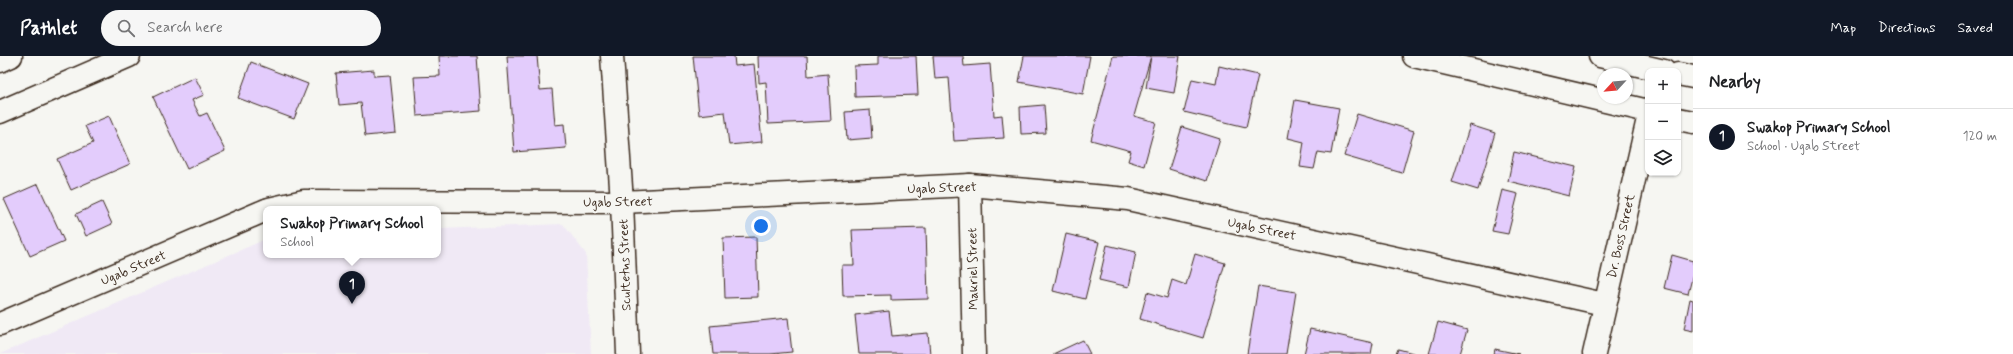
<!DOCTYPE html>
<meta charset="utf-8">
<style>
:root{--surface:#fff;--page:#f6f6f6;--text:#202124;--muted:#757577;--line:#e0e0e0;--accent:#111827}
body{margin:0;font-family:Mynerve,sans-serif;background:var(--page);color:var(--text)}
.controls{position:absolute;right:12px;top:12px;display:grid;overflow:hidden;border-radius:8px;box-shadow:0 1px 3px #0004}
.controls button{width:36px;height:36px;display:grid;place-items:center;padding:0;border:0;border-bottom:1px solid var(--line);background:var(--surface);color:var(--text);font:20px sans-serif}
.compass{position:absolute;left:1597px;top:12px;width:36px;height:36px;border-radius:50%;background:var(--surface);box-shadow:0 1px 3px #0004;rotate:244deg}
.you{position:absolute;left:761px;top:170px;width:14px;height:14px;margin:-10px;border:3px solid #fff;border-radius:50%;background:#1a73e8;box-shadow:0 0 0 6px #1a73e833}
.badge{display:grid;place-items:center;width:26px;height:26px;border-radius:50%;background:var(--accent);color:#fff;font-size:13px;font-weight:700}
.pin{position:absolute;translate:-50% -33px;filter:drop-shadow(0 1px 2px #0008)}
.pin::after{content:'';position:absolute;top:21px;width:14px;height:12px;background:inherit;clip-path:polygon(0 0,100% 0,50% 100%)}
.popup{position:absolute;left:263px;top:150px;width:178px;height:52px;box-sizing:border-box;display:grid;place-content:center;border-radius:8px;background:var(--surface);filter:drop-shadow(0 1px 3px #0005);font-size:13px;white-space:nowrap;color:var(--muted)}
.popup b{font-size:15px;color:var(--text)}
.popup::after{content:'';position:absolute;left:50%;top:100%;margin-left:-8px;border:8px solid transparent;border-top-color:var(--surface)}
.list{margin:0;padding:0;list-style:none}
h2{display:flex;justify-content:space-between;align-items:center;height:52px;margin:0;padding:0 16px;font-size:17px}
h2 small{font-size:13px;font-weight:400;color:var(--muted)}
.list li{display:grid;grid-template-columns:26px 1fr auto;gap:12px;align-items:center;box-sizing:border-box;height:56px;padding:0 16px;border-top:1px solid var(--line)}
.list b{display:block;font-size:15px;white-space:nowrap}
.list p{margin:0;font-size:13px;white-space:nowrap;color:var(--muted)}
.list em{font-size:13px;font-style:normal;color:var(--muted)}
.icon{flex:none;width:22px;height:22px;fill:none;stroke:currentColor;stroke-width:2;stroke-linecap:round;stroke-linejoin:round}
.map{position:relative;flex:none;width:1693px;height:298px;overflow:hidden}
header{display:flex;align-items:center;gap:24px;box-sizing:border-box;height:56px;padding:0 20px;background:var(--accent);color:#fff}
header strong{font-size:19px}
nav{display:flex;gap:22px;margin-inline-start:auto;font-size:14px}
.search{width:280px;height:36px;background:var(--page);display:flex;align-items:center;gap:10px;box-sizing:border-box;padding:0 14px;border-radius:22px;color:var(--muted);font-size:15px}
main{display:flex}
aside{flex:1;background:var(--surface)}
.map>svg:first-child{display:block}
.built{fill:#f0e9f5}
.building{fill:#e3ccfc;stroke:#3b2a1e}
.lines{fill:none;stroke-linecap:round;stroke-linejoin:round}
.minor-casing{stroke:#3b2a1e;stroke-width:25}
.minor{stroke:#f6f6f2;stroke-width:22}
.labels{text-anchor:middle;stroke-width:4;stroke-linejoin:round;paint-order:stroke}
.street-label{font-size:13px;fill:#3b2a1e;stroke:#f6f6f2}
</style>
<header>
<strong>Pathlet</strong>
<div class="search"><svg class="icon" aria-label="search" viewBox="0 0 24 24"><circle cx="10" cy="10" r="6"/><path d="M15 15l6 6"/></svg>Search here</div>
<nav><a>Map</a><a>Directions</a><a>Saved</a></nav>
</header>
<main>
<div class="map">
<svg width="1693" height="298" viewBox="0 0 1693 298">
<rect width="100%" height="100%" fill="#f6f6f2"/>
<filter id="ink" filterUnits="userSpaceOnUse"><feTurbulence type="fractalNoise" baseFrequency=".025" numOctaves="2"/><feDisplacementMap in="SourceGraphic" scale="8" xChannelSelector="R" yChannelSelector="G"/><feConvolveMatrix kernelMatrix="1 2 1 2 8 2 1 2 1" color-interpolation-filters="sRGB"/></filter>
<g filter="url(#ink)">
<polygon class="built" points="563,168 586,198 591,298 0,298 266,183 266,199 438,199 438,173"/>
<g class="building">
<polygon points="439,0 477,0 481,55 417,60 414,21 440,20"/>
<polygon points="507,0 537,0 540,34 552,33 555,69 564,68 566,92 514,96"/>
<polygon points="693,0 734,0 735,10 754,8 762,86 729,89 725,56 699,59"/>
<polygon points="758,0 807,0 808,20 828,18 831,65 768,68 766,26 759,27"/>
<polygon points="878,0 916,0 918,39 855,41 854,10 878,9"/>
<polygon points="933,0 963,0 964,10 990,8 994,60 1002,59 1004,82 954,85 949,22 935,23"/>
<polygon points="1024,0 1090,0 1083,38 1019,26"/>
<polygon points="1113,0 1151,0 1134,60 1156,66 1144,110 1128,105 1131,95 1091,84"/>
<polygon points="1151,0 1180,0 1174,37 1146,32"/>
<polygon points="251,6 308,28 294,63 238,42"/>
<polygon points="1219,10 1258,19 1246,71 1184,56 1192,23 1216,28"/>
<polygon points="374,14 374,20 390,19 396,77 365,80 361,47 339,49 336,17"/>
<polygon points="195,21 204,39 192,44 200,60 207,57 225,95 187,113 153,41"/>
<polygon points="1295,44 1339,52 1331,98 1318,96 1314,113 1300,111 1304,86 1288,82"/>
<polygon points="1044,49 1046,77 1021,78 1020,51"/>
<polygon points="870,54 872,82 847,84 845,56"/>
<polygon points="1357,58 1414,75 1402,117 1344,100"/>
<polygon points="109,60 130,108 71,134 57,103 93,87 85,70"/>
<polygon points="1470,69 1495,77 1478,134 1452,126"/>
<polygon points="1182,71 1220,83 1207,125 1169,113"/>
<polygon points="1514,96 1576,111 1569,140 1508,125"/>
<polygon points="38,128 64,185 30,200 4,143"/>
<polygon points="1502,134 1518,138 1508,178 1492,175"/>
<polygon points="102,146 112,168 86,180 76,158"/>
<polygon points="926,172 928,243 891,244 891,239 843,240 842,209 854,209 852,174"/>
<polygon points="1066,178 1099,186 1085,243 1053,235"/>
<polygon points="756,181 758,241 725,242 723,182"/>
<polygon points="1107,189 1136,196 1129,231 1099,224"/>
<polygon points="1195,198 1225,207 1203,282 1140,263 1147,236 1167,242 1172,224 1186,229"/>
<polygon points="1672,199 1693,205 1693,218 1688,238 1664,232"/>
<polygon points="1258,230 1296,236 1286,298 1247,298"/>
<polygon points="1690,243 1693,244 1693,275 1684,273"/>
<polygon points="889,255 892,280 928,277 930,298 859,298 855,259"/>
<polygon points="788,262 792,296 770,298 713,298 710,270"/>
<polygon points="1438,266 1467,274 1460,298 1429,298"/>
<polygon points="1310,273 1373,287 1371,298 1304,298"/>
<polygon points="1083,284 1090,298 1053,298"/>
<polygon points="1398,293 1417,298 1396,298"/>
<polygon points="1495,293 1519,298 1494,298"/>
</g>
<g class="lines">
<g class="minor-casing">
<g id="minor">
<polyline points="612,0 622,146 628,298"/>
<polyline points="1414,0 1648,55"/>
<polyline points="1600,0 1664,15"/>
<polyline points="0,5 11,0"/>
<polyline points="1678,18 1693,21"/>
<polyline points="0,56 129,0"/>
<polyline points="1678,63 1693,66"/>
<polyline points="970,129 974,298"/>
<polyline points="269,153 304,145 622,146 970,129 1128,143 1604,248"/>
<polyline points="0,268 266,154"/>
<polyline points="1594,298 1648,63"/>
</g>
</g>
<use href="#minor" class="minor"/>
</g>
</g>
<g class="labels">
<g class="street-label">
<text transform="translate(942 131) rotate(-2)" y="5">Ugab Street</text>
<text transform="translate(618 145) rotate(-1)" y="5">Ugab Street</text>
<text transform="translate(1262 172) rotate(12)" y="5">Ugab Street</text>
<text transform="translate(1620 180) rotate(-77)" y="5">Dr. Boss Street</text>
<text transform="translate(624 209) rotate(-92)" y="5">Scultetus Street</text>
<text transform="translate(133 211) rotate(-23)" y="5">Ugab Street</text>
<text transform="translate(972 213) rotate(-91)" y="5">Makriel Street</text>
</g>
</g>
</svg>
<div class="controls">
<button>+</button>
<button>−</button>
<button><svg class="icon" aria-label="layers" viewBox="0 0 24 24"><path d="M12 4l9 5-9 5-9-5zM3 14l9 5 9-5"/></svg></button>
</div>
<svg class="compass" viewBox="-18 -18 36 36"><path d="M0-13l5 13h-10z" fill="#e53935"/><path d="M0 13l5-13h-10z" fill="#757577"/></svg>
<div class="you"></div>
<div class="pin badge" style="left:352px;top:248px">1</div>
<div class="popup"><b>Swakop Primary School</b>School</div>
</div>
<aside>
<h2>Nearby<small></small></h2>
<ul class="list">
<li><span class="badge">1</span><div><b>Swakop Primary School</b><p>School · Ugab Street</p></div><em>120 m</em></li>
</ul>
</aside>
</main>
